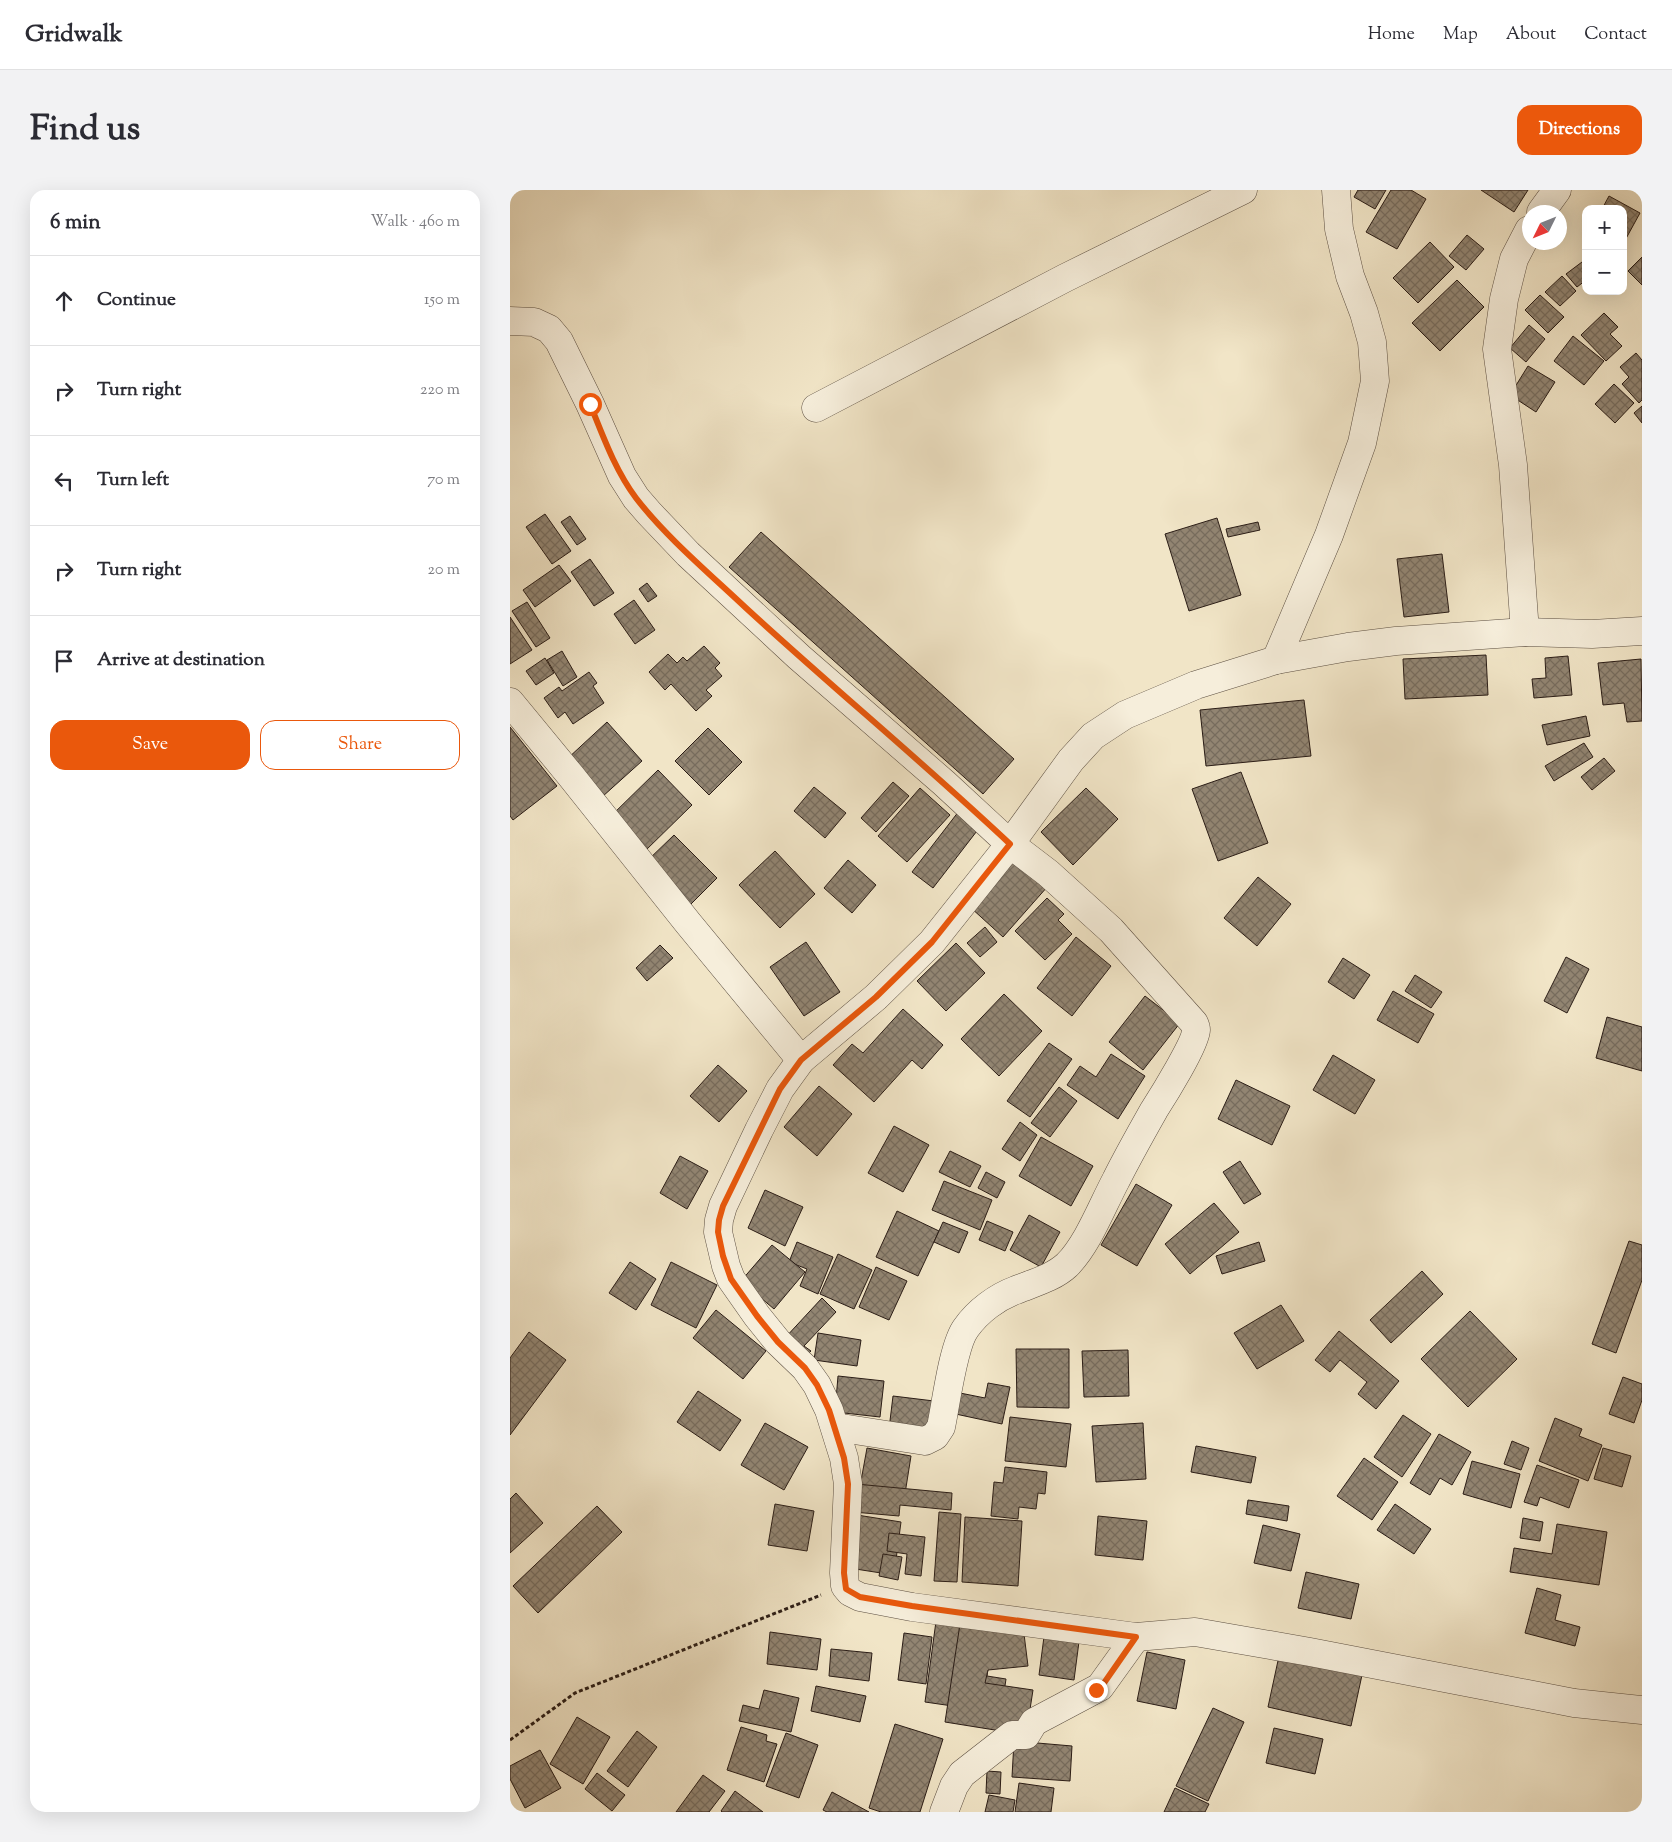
<!DOCTYPE html>
<meta charset="utf-8">
<style>
:root{--surface:#fff;--page:#f2f2f3;--text:#2b2b33;--muted:#7c7c81;--line:#e1e1e2;--accent:#ea580c}
body{margin:0;font-family:"Sorts Mill Goudy",serif;background:var(--page);color:var(--text)}
.controls{position:absolute;right:15px;top:15px;display:grid;overflow:hidden;border-radius:10px;box-shadow:0 5px 20px #0002}
.controls button{width:45px;height:45px;display:grid;place-items:center;padding:0;border:0;border-bottom:1px solid var(--line);background:var(--surface);color:var(--text);font:25px sans-serif}
.compass{position:absolute;left:1012px;top:15px;width:45px;height:45px;border-radius:50%;background:var(--surface);box-shadow:0 5px 20px #0002;rotate:227deg}
.stop{position:absolute;width:15px;height:15px;margin:-11px;border:4px solid #ea580c;border-radius:50%;background:#fff}
.stop.end{background:#ea580c;border-color:#fff;box-shadow:0 1px 5px #0008}
.list{margin:0;padding:0;list-style:none}
h2{display:flex;justify-content:space-between;align-items:center;height:65px;margin:0;padding:0 20px;font-size:21px}
h2 small{font-size:16px;font-weight:400;color:var(--muted)}
.list li{display:grid;grid-template-columns:32px 1fr auto;gap:15px;align-items:center;box-sizing:border-box;height:90px;padding:0 20px;border-top:1px solid var(--line)}
.list b{display:block;font-size:19px;white-space:nowrap}
.list em{font-size:16px;font-style:normal;color:var(--muted)}
.actions{display:flex;gap:10px;padding:15px 20px}
.actions a{flex:1;padding:11px 0;border:1px solid var(--accent);border-radius:15px;text-align:center;font-size:18px;color:var(--accent)}
.actions .main{background:var(--accent);color:#fff}
.icon{flex:none;width:28px;height:28px;fill:none;stroke:currentColor;stroke-width:2;stroke-linecap:round;stroke-linejoin:round}
.map{position:relative;flex:none;width:1132px;height:1622px;overflow:hidden;border-radius:15px}
header{display:flex;align-items:center;gap:30px;box-sizing:border-box;height:70px;padding:0 25px;background:var(--surface);border-bottom:1px solid var(--line)}
header strong{font-size:24px}
nav{display:flex;gap:28px;margin-inline-start:auto;font-size:18px}
.intro{display:flex;align-items:center;justify-content:space-between;box-sizing:border-box;height:120px;padding:0 30px}
h1{margin:0;font-size:35px}
.button{padding:12px 22px;border-radius:15px;background:var(--accent);color:#fff;font-size:18px;font-weight:700}
main{display:flex;gap:30px;padding:0 30px}
aside{flex:1;background:var(--surface);border-radius:15px;box-shadow:0 5px 20px #0002}
.map>svg:first-child{display:block}
.building{fill:url(#building-cross-hatch);stroke:#2b1d16}
.lines{fill:none;stroke-linecap:round;stroke-linejoin:round}
.minor-casing{stroke:#5c4f42;stroke-width:29}
.path{stroke:#2b1d16;stroke-width:3;stroke-dasharray:4 2.5;stroke-linecap:butt}
.minor{stroke:#f6eedb;stroke-width:28}
.route{stroke:#ea580c;stroke-width:6}
</style>
<header>
<strong>Gridwalk</strong>
<nav><a>Home</a><a>Map</a><a>About</a><a>Contact</a></nav>
</header>
<div class="intro"><h1>Find us</h1><a class="button">Directions</a></div>
<main>
<aside>
<h2>6 min<small>Walk · 460 m</small></h2>
<ul class="list">
<li><svg class="icon" aria-label="ahead" viewBox="0 0 24 24"><path d="M12 20V5M6 11l6-6 6 6"/></svg><div><b>Continue</b></div><em>150 m</em></li>
<li><svg class="icon" aria-label="right" viewBox="0 0 24 24"><path d="M7 20v-9h11M14 6l5 5-5 5"/></svg><div><b>Turn right</b></div><em>220 m</em></li>
<li><svg class="icon" aria-label="left" viewBox="0 0 24 24"><path d="M17 20v-9H6M10 6l-5 5 5 5"/></svg><div><b>Turn left</b></div><em>70 m</em></li>
<li><svg class="icon" aria-label="right" viewBox="0 0 24 24"><path d="M7 20v-9h11M14 6l5 5-5 5"/></svg><div><b>Turn right</b></div><em>20 m</em></li>
<li><svg class="icon" aria-label="arrive" viewBox="0 0 24 24"><path d="M6 21V4h12l-3 4 3 4H6"/></svg><div><b>Arrive at destination</b></div></li>
</ul>
<div class="actions"><a class="main">Save</a><a>Share</a></div>
</aside>
<div class="map">
<svg width="1132" height="1622" viewBox="0 0 1132 1622">
<defs>
<pattern id="building-cross-hatch" width="8" height="8" patternUnits="userSpaceOnUse" patternTransform="scale(1.25)"><rect width="8" height="8" fill="#928572"/><path d="M0 0l8 8M0 8l8-8" fill="none" stroke="#776c5d"/></pattern>
</defs>
<rect width="100%" height="100%" fill="#f1e5c7"/>
<filter id="stains"><feTurbulence type="fractalNoise" baseFrequency=".004" numOctaves="4"/><feColorMatrix values="0 0 0 0 .2 0 0 0 0 .09 0 0 0 0 .02 0 0 0 .5 -.17"/></filter>
<radialGradient id="worn" r=".72"><stop offset=".6" stop-color="#630" stop-opacity="0"/><stop offset="1" stop-color="#630" stop-opacity=".3"/></radialGradient>
<g class="building">
<polygon points="848,0 876,0 865,19 844,7"/>
<polygon points="881,0 901,0 916,9 887,59 856,42"/>
<polygon points="971,0 1018,0 1004,22"/>
<polygon points="1099,6 1130,23 1113,54 1113,19 1092,19"/>
<polygon points="957,45 974,59 956,80 939,66"/>
<polygon points="920,52 944,77 908,113 883,88"/>
<polygon points="1132,67 1132,95 1118,81"/>
<polygon points="1076,69 1076,90 1067,97 1056,84"/>
<polygon points="1052,86 1066,101 1050,116 1035,102"/>
<polygon points="947,90 974,117 930,161 902,133"/>
<polygon points="1030,105 1054,127 1038,143 1015,120"/>
<polygon points="1094,123 1108,137 1100,144 1112,156 1096,171 1071,145"/>
<polygon points="1019,135 1035,149 1016,172 1000,158"/>
<polygon points="1063,146 1094,171 1074,195 1044,171"/>
<polygon points="1126,163 1132,170 1132,210 1129,213 1112,194 1119,187 1110,177"/>
<polygon points="1018,176 1045,192 1026,222 1000,205"/>
<polygon points="1104,194 1124,213 1105,233 1085,214"/>
<polygon points="1132,216 1132,233 1124,223"/>
<polygon points="35,324 61,361 42,374 16,337"/>
<polygon points="60,326 76,349 67,355 51,332"/>
<polygon points="707,328 731,405 679,421 655,344"/>
<polygon points="748,332 750,340 718,347 716,339"/>
<polygon points="251,342 504,569 473,604 219,377"/>
<polygon points="932,364 939,422 894,427 887,369"/>
<polygon points="80,369 104,403 84,416 61,382"/>
<polygon points="49,375 61,391 25,417 13,400"/>
<polygon points="137,393 147,406 138,412 129,399"/>
<polygon points="124,410 145,440 125,454 104,424"/>
<polygon points="17,412 40,448 26,457 2,421"/>
<polygon points="0,427 22,460 0,474"/>
<polygon points="194,456 210,473 205,478 212,486 196,500 202,506 186,521 161,494 155,500 139,482 158,464 167,473 173,467 177,471"/>
<polygon points="52,461 67,487 53,496 37,470"/>
<polygon points="976,465 978,505 895,509 893,469"/>
<polygon points="1058,466 1062,505 1024,508 1022,489 1036,488 1035,468"/>
<polygon points="35,468 44,483 26,495 16,481"/>
<polygon points="1131,469 1132,531 1117,532 1114,513 1093,515 1088,473"/>
<polygon points="79,482 87,493 83,496 94,513 63,534 55,522 48,528 34,508 49,497 52,501"/>
<polygon points="794,510 801,566 696,576 690,520"/>
<polygon points="1076,526 1080,546 1037,555 1032,535"/>
<polygon points="97,532 132,571 92,607 57,569"/>
<polygon points="0,537 47,596 3,630 0,626"/>
<polygon points="198,538 232,572 199,605 165,571"/>
<polygon points="1074,553 1083,567 1044,591 1035,576"/>
<polygon points="1094,568 1105,581 1082,600 1071,587"/>
<polygon points="148,580 182,615 134,662 100,627"/>
<polygon points="731,582 758,653 708,671 682,599"/>
<polygon points="383,592 399,606 366,642 351,628"/>
<polygon points="304,597 336,623 315,648 284,621"/>
<polygon points="410,598 440,625 397,672 368,646"/>
<polygon points="576,598 608,629 563,675 531,642"/>
<polygon points="449,621 470,637 423,698 402,682"/>
<polygon points="164,645 207,688 180,715 136,672"/>
<polygon points="265,661 305,704 270,738 229,695"/>
<polygon points="505,667 538,696 493,747 460,717"/>
<polygon points="338,670 366,695 342,723 314,698"/>
<polygon points="748,687 781,714 747,756 714,728"/>
<polygon points="537,708 554,724 548,730 562,744 535,770 505,741"/>
<polygon points="475,737 487,752 470,767 457,753"/>
<polygon points="566,747 601,776 562,826 527,798"/>
<polygon points="296,752 330,802 294,826 260,777"/>
<polygon points="446,753 475,783 436,821 407,791"/>
<polygon points="150,755 163,768 137,791 126,778"/>
<polygon points="1056,767 1079,779 1057,823 1034,811"/>
<polygon points="833,768 860,785 844,809 818,792"/>
<polygon points="905,785 932,802 921,818 895,801"/>
<polygon points="883,801 924,824 908,853 867,830"/>
<polygon points="494,804 532,841 489,886 451,849"/>
<polygon points="635,806 670,833 633,880 599,852"/>
<polygon points="393,819 433,855 412,879 402,870 364,912 323,875 342,854 353,863"/>
<polygon points="1097,827 1132,837 1132,881 1086,868"/>
<polygon points="539,853 562,869 520,927 497,911"/>
<polygon points="601,864 635,886 608,929 557,895 570,876 586,887"/>
<polygon points="823,865 865,890 845,924 803,900"/>
<polygon points="208,875 237,901 209,932 180,906"/>
<polygon points="726,890 780,916 762,955 708,929"/>
<polygon points="309,896 342,924 307,966 274,937"/>
<polygon points="549,897 567,911 540,947 521,933"/>
<polygon points="510,932 527,945 510,971 492,959"/>
<polygon points="384,936 419,955 393,1002 358,983"/>
<polygon points="531,947 583,976 561,1016 509,986"/>
<polygon points="440,961 471,976 460,997 429,982"/>
<polygon points="170,966 198,981 177,1019 150,1003"/>
<polygon points="730,971 751,1004 734,1014 713,982"/>
<polygon points="476,982 495,992 487,1008 468,998"/>
<polygon points="434,991 482,1010 470,1040 422,1020"/>
<polygon points="626,994 662,1015 627,1076 591,1055"/>
<polygon points="255,1000 293,1017 275,1056 238,1038"/>
<polygon points="704,1013 729,1042 680,1084 655,1054"/>
<polygon points="387,1021 429,1041 408,1086 366,1067"/>
<polygon points="519,1025 550,1042 531,1077 500,1060"/>
<polygon points="477,1031 503,1042 495,1061 469,1050"/>
<polygon points="433,1032 458,1042 449,1063 424,1052"/>
<polygon points="1119,1051 1132,1055 1132,1090 1106,1163 1082,1154"/>
<polygon points="287,1052 323,1067 308,1104 290,1096 297,1079 279,1072"/>
<polygon points="749,1052 755,1071 712,1084 706,1066"/>
<polygon points="262,1055 295,1082 264,1119 231,1091"/>
<polygon points="328,1064 362,1080 344,1119 310,1104"/>
<polygon points="120,1072 146,1089 126,1120 99,1103"/>
<polygon points="161,1072 207,1095 186,1138 141,1115"/>
<polygon points="366,1077 397,1091 379,1130 349,1117"/>
<polygon points="912,1081 933,1104 881,1153 860,1130"/>
<polygon points="312,1108 326,1122 294,1156 301,1161 294,1168 274,1149"/>
<polygon points="771,1115 794,1151 747,1179 724,1143"/>
<polygon points="206,1120 256,1161 233,1189 183,1148"/>
<polygon points="960,1121 1007,1169 958,1217 911,1169"/>
<polygon points="829,1141 889,1191 866,1219 848,1204 857,1192 830,1170 820,1182 805,1170"/>
<polygon points="19,1142 56,1170 0,1245 0,1168"/>
<polygon points="308,1143 351,1150 347,1176 304,1170"/>
<polygon points="506,1159 559,1159 559,1218 507,1217"/>
<polygon points="618,1160 619,1206 574,1207 572,1161"/>
<polygon points="328,1186 374,1191 370,1227 325,1222"/>
<polygon points="1113,1187 1132,1194 1132,1210 1124,1233 1099,1224"/>
<polygon points="478,1193 500,1197 492,1234 441,1223 445,1202 475,1208"/>
<polygon points="188,1201 231,1230 210,1261 167,1232"/>
<polygon points="383,1206 424,1211 419,1245 379,1239"/>
<polygon points="893,1225 921,1244 892,1287 864,1267"/>
<polygon points="500,1227 561,1234 556,1277 495,1271"/>
<polygon points="1045,1228 1072,1239 1069,1246 1092,1255 1078,1291 1029,1271"/>
<polygon points="255,1233 298,1257 274,1300 231,1275"/>
<polygon points="633,1233 636,1289 586,1292 582,1236"/>
<polygon points="929,1244 961,1262 942,1295 930,1288 920,1305 900,1293"/>
<polygon points="1002,1251 1019,1258 1011,1280 994,1274"/>
<polygon points="686,1256 746,1267 741,1293 681,1282"/>
<polygon points="357,1258 401,1266 394,1310 349,1302"/>
<polygon points="1093,1258 1121,1266 1112,1297 1084,1289"/>
<polygon points="854,1268 888,1292 862,1330 827,1306"/>
<polygon points="962,1271 1010,1284 1001,1318 953,1304"/>
<polygon points="1027,1275 1069,1290 1059,1318 1030,1307 1027,1316 1014,1312"/>
<polygon points="495,1277 537,1282 535,1304 528,1303 526,1319 509,1317 508,1329 481,1326 484,1292 493,1293"/>
<polygon points="346,1294 442,1303 441,1320 390,1315 389,1326 343,1322"/>
<polygon points="6,1303 33,1333 0,1363 0,1309"/>
<polygon points="738,1310 779,1316 777,1331 736,1324"/>
<polygon points="265,1314 304,1321 297,1361 258,1355"/>
<polygon points="885,1314 921,1339 904,1364 867,1340"/>
<polygon points="87,1316 112,1342 28,1423 3,1396"/>
<polygon points="429,1322 451,1324 447,1392 424,1391"/>
<polygon points="347,1325 391,1332 384,1385 339,1378"/>
<polygon points="588,1326 637,1331 633,1370 585,1365"/>
<polygon points="455,1327 512,1331 508,1396 452,1392"/>
<polygon points="1013,1328 1033,1332 1030,1351 1010,1348"/>
<polygon points="1047,1334 1097,1342 1089,1395 1000,1382 1004,1358 1042,1364"/>
<polygon points="753,1335 790,1344 781,1381 744,1373"/>
<polygon points="379,1343 415,1347 411,1386 395,1384 397,1364 377,1361"/>
<polygon points="373,1364 392,1367 388,1390 369,1386"/>
<polygon points="796,1382 849,1394 841,1429 788,1418"/>
<polygon points="1027,1398 1051,1405 1045,1430 1070,1437 1065,1456 1015,1443"/>
<polygon points="427,1424 499,1434 495,1462 452,1456 450,1475 478,1479 477,1486 496,1489 491,1523 415,1512"/>
<polygon points="450,1434 514,1444 518,1476 478,1480 475,1493 523,1500 516,1545 435,1532"/>
<polygon points="535,1439 570,1444 564,1490 529,1485"/>
<polygon points="260,1442 311,1449 307,1480 257,1474"/>
<polygon points="394,1443 422,1447 416,1494 388,1490"/>
<polygon points="321,1459 362,1463 359,1491 319,1486"/>
<polygon points="637,1462 675,1470 666,1519 627,1511"/>
<polygon points="769,1466 852,1485 841,1536 758,1517"/>
<polygon points="306,1496 356,1506 350,1532 301,1521"/>
<polygon points="254,1500 289,1508 281,1542 229,1531 233,1515 249,1519"/>
<polygon points="703,1518 734,1532 698,1611 666,1596"/>
<polygon points="67,1527 100,1547 73,1594 40,1574"/>
<polygon points="385,1534 433,1549 410,1622 371,1622 359,1618"/>
<polygon points="231,1537 257,1545 256,1551 267,1554 254,1592 217,1580"/>
<polygon points="764,1538 813,1549 805,1584 756,1573"/>
<polygon points="127,1541 147,1557 118,1597 97,1581"/>
<polygon points="276,1543 308,1555 289,1608 256,1596"/>
<polygon points="504,1551 562,1556 560,1591 502,1587"/>
<polygon points="30,1560 51,1598 15,1618 0,1589 0,1576"/>
<polygon points="477,1581 491,1582 490,1604 476,1603"/>
<polygon points="87,1583 115,1605 102,1621 75,1599"/>
<polygon points="193,1585 215,1601 199,1622 166,1622"/>
<polygon points="509,1593 544,1598 541,1622 505,1622"/>
<polygon points="665,1598 699,1614 695,1622 654,1622"/>
<polygon points="225,1601 253,1622 212,1622 211,1621"/>
<polygon points="322,1602 359,1622 317,1622 313,1620"/>
<polygon points="479,1605 505,1610 503,1622 475,1622"/>
</g>
<g class="lines">
<g class="minor-casing">
<g id="minor">
<polyline points="1031,22 1047,0"/>
<path d="M0,131L24,132L39,139L49,151L80,214L112,286L126,308L139,323L178,364L289,467L434,593L500,654L538,683L601,740L684,833C685,835 686,837 686,840C686,853 653,906 644,920C631,943 618,966 606,990C592,1016 578,1054 557,1075C543,1088 523,1093 506,1100C487,1107 468,1121 456,1138C443,1155 436,1214 431,1237L425,1246L415,1251L325,1237"/>
<polyline points="306,218 555,88 733,0"/>
<polyline points="1132,441 1082,444 1015,442 886,451 838,457 766,470 686,495 615,525 583,546 561,570 500,654 422,752 366,807 291,870 270,899 249,940 213,1016 209,1030 208,1042 216,1076 221,1089 247,1126 268,1152 295,1178 307,1195 319,1220 334,1268 338,1294 334,1383 335,1396 340,1402 350,1407 402,1417 626,1447 685,1442 800,1462 1064,1513 1132,1520"/>
<polyline points="1015,442 1003,275 987,159 994,109 1004,69 1019,40"/>
<polyline points="766,470 819,345 852,253 865,191 862,152 854,123 840,86 829,39 826,0"/>
<polyline points="0,512 61,586 178,733 291,870"/>
<polyline points="434,1622 444,1596 452,1584 502,1545 516,1545 524,1532 590,1497 626,1447"/>
</g>
</g>
<polyline class="path" points="0,1550 65,1503 311,1405"/>
<use href="#minor" class="minor"/>
</g>
<g class="lines">
<path class="route" d="M80,214C93,246 105,280 126,308C156,347 200,384 236,418C323,498 414,573 500,654L422,752L366,807L291,870L270,899L213,1016L209,1030L208,1042L213,1066L221,1089L247,1126L268,1152L295,1178L307,1195L319,1220L334,1268L338,1294L334,1383L336,1399L350,1407L402,1416L626,1447L594,1493L586,1500"/>
</g>
<rect width="100%" height="100%" filter="url(#stains)"/>
<rect width="100%" height="100%" fill="url(#worn)"/>
</svg>
<div class="controls">
<button>+</button>
<button>−</button>
</div>
<svg class="compass" viewBox="-18 -18 36 36"><path d="M0-13l5 13h-10z" fill="#e53935"/><path d="M0 13l5-13h-10z" fill="#7c7c81"/></svg>
<div class="stop" style="left:80px;top:214px"></div>
<div class="stop end" style="left:586px;top:1500px"></div>
</div>
</main>
